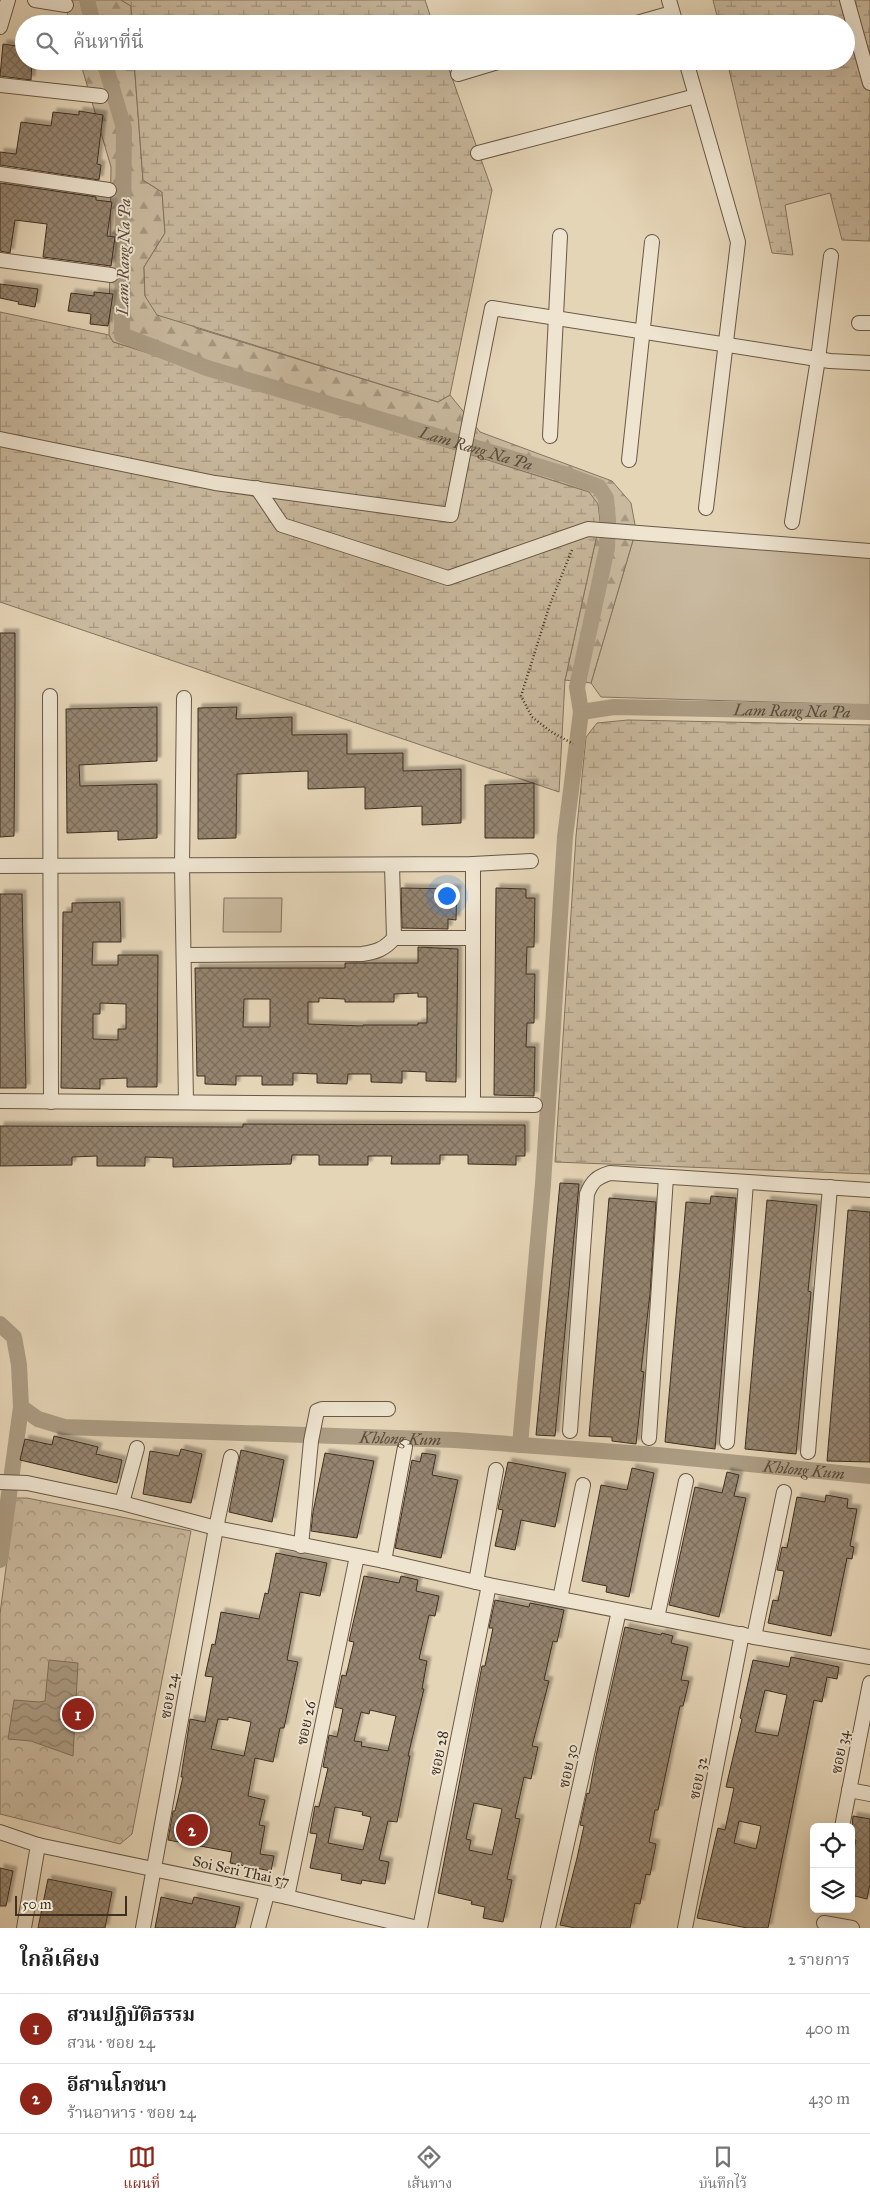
<!DOCTYPE html>
<html lang="th">
<meta charset="utf-8">
<style>
:root{--surface:#fff;--page:#f6f6f6;--text:#222;--muted:#767676;--line:#e0e0e0;--accent:#8f2418}
body{margin:0;font-family:"IM FELL Great Primer","Noto Serif Thai",serif;background:var(--page);color:var(--text)}
.controls{position:absolute;right:15px;bottom:15px;display:grid;overflow:hidden;border-radius:8px;box-shadow:0 5px 20px #0002}
.controls button{width:45px;height:45px;display:grid;place-items:center;padding:0;border:0;border-bottom:1px solid var(--line);background:var(--surface);color:var(--text);font:25px sans-serif}
.scale{position:absolute;left:15px;bottom:12px;width:112px;box-sizing:border-box;padding-left:5px;border:2px solid #3e2f21;border-top:0;font-size:14px;line-height:18px;white-space:nowrap;color:#3e2f21;-webkit-text-stroke:4px #eee4d0;paint-order:stroke}
.you{position:absolute;left:446px;top:895px;width:18px;height:18px;margin:-12px;border:4px solid #fff;border-radius:50%;background:#1a73e8;box-shadow:0 0 0 8px #1a73e833}
.badge{display:grid;place-items:center;width:32px;height:32px;border-radius:50%;background:var(--accent);color:#fff;font-size:16px;font-weight:700}
.pin{position:absolute;translate:-50% -50%;border:2px solid #fff;box-shadow:0 1px 5px #0006}
.list{margin:0;padding:0;list-style:none}
h2{display:flex;justify-content:space-between;align-items:center;height:65px;margin:0;padding:0 20px;font-size:21px}
h2 small{font-size:16px;font-weight:400;color:var(--muted)}
.list li{display:grid;grid-template-columns:32px 1fr auto;gap:15px;align-items:center;box-sizing:border-box;height:70px;padding:0 20px;border-top:1px solid var(--line)}
.list b{display:block;font-size:19px;white-space:nowrap}
.list p{margin:0;font-size:16px;white-space:nowrap;color:var(--muted)}
.list em{font-size:16px;font-style:normal;color:var(--muted)}
.icon{flex:none;width:28px;height:28px;fill:none;stroke:currentColor;stroke-width:2;stroke-linecap:round;stroke-linejoin:round}
.map{position:relative;flex:none;width:870px;height:1928px;overflow:hidden}
.search{position:absolute;background:var(--surface);box-shadow:0 5px 20px #0002;left:15px;right:15px;top:15px;height:55px;display:flex;align-items:center;gap:12px;box-sizing:border-box;padding:0 18px;border-radius:28px;color:var(--muted);font-size:19px}
.sheet{height:205px;background:var(--surface)}
nav{display:flex;justify-content:space-around;align-items:center;box-sizing:border-box;height:70px;border-top:1px solid var(--line);background:var(--surface);font-size:14px;color:var(--muted)}
nav a{display:grid;justify-items:center;gap:2px}
nav .on{color:var(--accent)}
.map>svg:first-child{display:block}
.green{fill:#c9b99e;stroke:#847460}
.forest{fill:url(#forest-firs);stroke:#847460}
.wetland{fill:url(#wetland-marsh);stroke:#847460}
.park{fill:url(#park-crowns);stroke:#847460}
.water{fill:url(#water-waves);stroke:#80715c}
.lines{fill:none;stroke-linecap:round;stroke-linejoin:round}
.canal{stroke:#ac9d84;stroke-width:16}
.building{fill:url(#building-cross-hatch);stroke:#3e2f21;fill-rule:evenodd;filter:url(#shadow)}
.street-casing{stroke:#685846;stroke-width:16}
.path{stroke:#3e2f21;stroke-width:2.5;stroke-dasharray:1 2.5;stroke-linecap:butt}
.street{stroke:#eee4d0;stroke-width:14}
.labels{text-anchor:middle;stroke-width:4;stroke-linejoin:round;paint-order:stroke}
.street-label{font-size:15px;fill:#3e2f21;stroke:#eee4d0}
.water-label{font-size:16px;font-style:italic;fill:#5a4a3a;stroke:#eee4d0}
</style>
<div class="map">
<svg width="870" height="1928" viewBox="0 0 870 1928">
<defs>
<pattern id="forest-firs" width="22" height="20" patternUnits="userSpaceOnUse" patternTransform="scale(1.25)"><rect width="22" height="20" fill="#c9b99e"/><path d="M5 1l3.5 6h-7zM16 11l3.5 6h-7z" fill="#a59780"/></pattern>
<pattern id="wetland-marsh" width="20" height="14" patternUnits="userSpaceOnUse" patternTransform="scale(1.25)"><rect width="20" height="14" fill="#c9b99e"/><path d="M1 5h8M5 5V1M11 12h8M15 12V8" fill="none" stroke="#a59780"/></pattern>
<pattern id="park-crowns" width="20" height="18" patternUnits="userSpaceOnUse" patternTransform="scale(1.25)"><rect width="20" height="18" fill="#c9b99e"/><path d="M2 6a3 3 0 1 1 6 0M12 15a3 3 0 1 1 6 0" fill="none" stroke="#a59780"/></pattern>
<pattern id="water-waves" width="16" height="10" patternUnits="userSpaceOnUse" patternTransform="scale(1.25)"><rect width="16" height="10" fill="#ac9d84"/><path d="M0 5q4-4 8 0t8 0" fill="none" stroke="#8d806c"/></pattern>
<pattern id="building-cross-hatch" width="8" height="8" patternUnits="userSpaceOnUse" patternTransform="scale(1.25)"><rect width="8" height="8" fill="#95856f"/><path d="M0 0l8 8M0 8l8-8" fill="none" stroke="#7b6d5b"/></pattern>
<filter id="shadow"><feDropShadow dx="4" dy="-4" stdDeviation="1" flood-color="#0004"/></filter>
</defs>
<rect width="100%" height="100%" fill="#e5d5b7"/>
<filter id="stains"><feTurbulence type="fractalNoise" baseFrequency=".004" numOctaves="4"/><feColorMatrix values="0 0 0 0 .2 0 0 0 0 .09 0 0 0 0 .02 0 0 0 .5 -.17"/></filter>
<radialGradient id="worn" r=".72"><stop offset=".6" stop-color="#630" stop-opacity="0"/><stop offset="1" stop-color="#630" stop-opacity=".3"/></radialGradient>
<g class="green">
<polygon points="636,530 870,549 870,705 601,697 591,683"/>
<polygon points="224,898 282,898 281,932 223,932"/>
</g>
<g class="forest">
<polygon points="64,0 121,0 131,6 132,24 70,24"/>
<polygon points="80,61 134,61 143,180 162,192 165,233 144,267 145,296 196,328 438,402 450,395 480,432 612,481 631,503 636,530 591,683 565,680 600,521 589,492 113,342 109,335 111,167"/>
</g>
<g class="wetland">
<polygon points="121,0 425,0 433,24 132,24 131,6"/>
<polygon points="713,0 870,0 870,241 842,240 830,193 785,205 793,255 772,253 727,61 846,61 846,24 719,24"/>
<polygon points="134,61 446,61 492,190 450,395 438,402 157,315 145,296 144,267 165,233 162,192 143,180"/>
<polygon points="0,312 109,335 113,342 589,492 598,504 600,521 565,680 559,792 0,602"/>
<polygon points="628,720 870,725 870,1174 555,1162 576,836 586,737 597,723"/>
</g>
<polygon class="park" points="15,1498 27,1498 191,1531 132,1834 120,1844 0,1814 0,1614"/>
<polygon class="water" points="49,1660 78,1663 73,1756 31,1741 8,1739 14,1700 39,1702 45,1701"/>
<g class="lines">
<g class="canal">
<polyline points="87,0 93,24"/>
<path id="s1" d="M104,61L124,128L122,335L207,368L564,474L599,487L606,498L608,520L607,548L577,687L581,712L614,707L870,712"/>
<path id="s2" d="M0,1324L14,1337L19,1365L21,1407L38,1419L64,1427L455,1440L657,1455L870,1476"/>
<polyline points="520,1445 543,1184 565,837 581,712"/>
<polyline points="0,1560 21,1407"/>
</g>
</g>
<g class="building">
<polygon points="3,44 24,47 24,61 32,61 31,80 0,76"/>
<polygon points="79,111 103,115 97,164 101,165 99,180 0,165 0,152 16,154 21,122 51,126 53,112 79,115"/>
<polygon points="0,183 96,197 96,200 112,202 107,236 115,237 111,266 43,257 47,224 15,220 10,253 0,251"/>
<polygon points="0,284 38,289 35,307 18,304 19,302 0,298"/>
<polygon points="94,292 113,294 108,326 90,324 91,314 68,311 71,293 94,296"/>
<polygon points="0,633 15,633 15,709 14,836 0,837"/>
<polygon points="157,707 157,761 79,765 80,786 157,784 157,838 118,840 118,831 67,833 66,709"/>
<polygon points="237,707 236,719 292,717 292,735 347,734 347,754 403,753 403,771 461,769 461,823 422,825 422,806 365,809 365,787 308,789 308,771 237,774 236,838 198,839 198,708"/>
<polygon points="534,783 534,838 485,838 485,785"/>
<polygon points="401,888 457,889 456,920 448,919 448,929 402,928"/>
<polygon points="496,888 526,889 526,898 535,898 534,947 527,947 526,974 535,974 534,1023 527,1023 526,1047 535,1047 534,1096 494,1095"/>
<polygon points="0,894 22,894 26,1088 0,1088"/>
<path d="M120,902L121,942H93L92,965H118V955H158L157,1087H127V1078L100,1079V1089L61,1088L63,912H72V903ZM100,1003L126,1004V1029H118V1040L93,1039V1014H100Z"/>
<path d="M418,947L458,949L456,1082L426,1081V1072L402,1071V1083L371,1082V1074H348L347,1084L317,1083V1074L293,1073V1085H262V1076H236V1085L205,1084V1076H197L195,968H345V963H418ZM418,993V997H427V1023H418V1025H363V1026L308,1024V1002H319V998L345,999V1002H394V994ZM244,999H270V1027H243Z"/>
<polygon points="243,1124 525,1125 525,1156 516,1156 516,1165 468,1164 468,1155 440,1155 440,1164 391,1164 392,1156 368,1156 368,1165 319,1165 319,1155 292,1155 291,1164 173,1167 173,1158 145,1157 145,1166 97,1166 97,1156 72,1157 72,1165 0,1166 0,1126 243,1127"/>
<polygon points="560,1183 579,1184 555,1436 536,1435"/>
<polygon points="711,1196 736,1198 715,1449 665,1442 686,1202 710,1204"/>
<polygon points="609,1198 656,1202 650,1294 641,1371 644,1372 636,1444 612,1441 612,1437 589,1436"/>
<polygon points="767,1200 817,1205 808,1291 811,1292 796,1454 745,1449"/>
<polygon points="848,1210 870,1212 870,1462 827,1461"/>
<polygon points="54,1436 98,1447 96,1454 122,1460 117,1483 20,1460 25,1439 52,1445"/>
<polygon points="181,1449 202,1454 191,1503 143,1494 150,1451 179,1456"/>
<polygon points="241,1450 284,1460 272,1522 229,1512"/>
<polygon points="325,1453 374,1461 357,1538 311,1531 313,1512"/>
<polygon points="422,1453 436,1455 432,1475 458,1480 441,1558 395,1548 412,1460 420,1462"/>
<polygon points="508,1462 566,1473 555,1527 521,1520 515,1550 495,1546 503,1510 498,1509"/>
<polygon points="632,1468 654,1473 629,1597 606,1592 607,1586 582,1581 601,1485 627,1490"/>
<polygon points="727,1472 739,1475 734,1496 746,1498 719,1617 669,1605 695,1487 722,1493"/>
<polygon points="826,1495 848,1499 847,1508 857,1509 850,1546 854,1547 852,1559 847,1558 831,1636 768,1623 773,1600 778,1601 784,1571 777,1570 782,1547 787,1548 797,1497 825,1502"/>
<path d="M276,1553L327,1563L320,1596L300,1592L287,1660L298,1662L284,1728H280L273,1762L255,1758L248,1796L265,1800L259,1825L265,1826L260,1854L274,1856L271,1871L230,1863L232,1852L168,1840L173,1811H175L183,1777H181L190,1719L205,1722L213,1677L205,1676L212,1644L215,1645L221,1612L259,1619L265,1593L268,1594ZM228,1717L251,1722L244,1756L211,1749L218,1719L228,1720Z"/>
<path d="M364,1576L399,1583L401,1576L418,1580L416,1591L439,1596L435,1616L429,1615L419,1659L427,1661L422,1689H424L408,1756H410L397,1822L388,1821L379,1860L389,1862L385,1884L362,1880L361,1884L341,1880L342,1874L310,1868L317,1834L310,1833L315,1806L319,1807L328,1768L323,1767L329,1735L337,1737L343,1709L335,1707L342,1675L346,1676L354,1642L349,1641ZM370,1710L396,1716L388,1751L361,1746L362,1742L354,1741L361,1712L369,1714ZM335,1807L363,1812L362,1815L371,1817L363,1850L328,1843Z"/>
<path d="M495,1600L529,1607L530,1603L564,1610L557,1642L553,1641L544,1680L549,1681L532,1746L538,1747L531,1779L524,1777L515,1818L520,1819L507,1879L512,1880L503,1922L483,1918L485,1907L471,1904L472,1901L438,1893L482,1666H485L493,1628H489ZM474,1803L502,1809L492,1855L469,1850L471,1840L466,1839Z"/>
<polygon points="625,1627 661,1635 662,1633 673,1636 671,1643 688,1647 681,1680 689,1681 683,1706 680,1706 658,1810 655,1810 649,1842 656,1844 650,1875 646,1874 640,1904 635,1903 630,1928 575,1928 560,1925 577,1858 584,1826 580,1825 587,1793 589,1794 596,1756"/>
<path d="M791,1657L839,1667L837,1679L827,1677L822,1702L814,1700L768,1928H747L697,1918L718,1828L725,1830L734,1788L726,1787L742,1719L740,1718L753,1660L789,1667ZM765,1690L787,1695L778,1736L755,1732ZM739,1821L761,1826L756,1849L734,1843Z"/>
<polygon points="853,1816 870,1819 870,1884 867,1899 851,1895 851,1861 856,1840 851,1839"/>
<polygon points="0,1868 13,1871 6,1906 0,1906"/>
<polygon points="48,1879 112,1892 105,1928 38,1928"/>
<polygon points="161,1897 192,1904 194,1897 240,1907 235,1928 155,1928"/>
</g>
<g class="lines">
<g class="street-casing">
<g id="street">
<polyline points="35,0 66,5"/>
<polyline points="669,0 676,24"/>
<polyline points="847,0 870,83"/>
<polyline points="633,24 672,13"/>
<polyline points="0,27 8,0"/>
<polyline points="686,61 738,242 706,508"/>
<polyline points="458,74 501,61"/>
<polyline points="0,85 101,96"/>
<polyline points="478,153 696,96"/>
<polyline points="0,174 109,190"/>
<polyline points="0,260 111,275"/>
<polyline points="859,323 870,323"/>
<polyline points="550,436 560,236"/>
<polyline points="0,439 215,483 451,515 492,308 830,361 870,363"/>
<polyline points="629,460 652,242"/>
<polyline points="257,488 282,525 448,578 588,529 870,551"/>
<polyline points="792,522 818,359 831,256"/>
<polyline points="50,696 51,1102"/>
<polyline points="184,698 182,865 186,1102"/>
<polyline points="0,866 473,864 531,861"/>
<polyline points="394,938 473,938"/>
<path d="M184,955L362,954C376,952 385,949 394,938L392,865"/>
<polyline points="0,1101 535,1105"/>
<polyline points="473,1103 473,864"/>
<path d="M570,1431L587,1194C592,1181 597,1177 610,1173L870,1190"/>
<polyline points="649,1438 666,1177"/>
<polyline points="727,1442 746,1182"/>
<polyline points="808,1452 830,1187"/>
<polyline points="0,1482 27,1483 122,1503 216,1528 384,1561 489,1585 754,1637 870,1657"/>
<polyline points="122,1503 137,1448"/>
<polyline points="301,1546 311,1441 317,1411 322,1409 388,1409"/>
<polyline points="384,1561 405,1447"/>
<polyline points="476,1582 496,1470"/>
<polyline points="560,1599 583,1485"/>
<polyline points="657,1618 686,1481"/>
<polyline points="754,1637 784,1492"/>
<polyline points="849,1790 870,1794"/>
<polyline points="842,1827 870,1683"/>
<polyline points="0,1832 38,1845 287,1897 418,1928"/>
<polyline points="287,1897 357,1556"/>
<polyline points="824,1923 852,1928"/>
<polyline points="24,1928 38,1845"/>
<polyline points="143,1928 216,1528 231,1457"/>
<polyline points="258,1928 267,1894"/>
<polyline points="420,1928 489,1585"/>
<polyline points="548,1928 619,1611"/>
<polyline points="685,1928 742,1634"/>
</g>
</g>
<polyline class="path" points="572,550 550,604 521,696 532,717 550,731 573,744"/>
<use href="#street" class="street"/>
</g>
<g class="labels">
<g class="street-label">
<text transform="translate(169 1696) rotate(-80)" y="5">ซอย 24</text>
<text transform="translate(306 1723) rotate(-78)" y="5">ซอย 26</text>
<text transform="translate(840 1752) rotate(-79)" y="5">ซอย 34</text>
<text transform="translate(439 1753) rotate(-79)" y="5">ซอย 28</text>
<text transform="translate(568 1766) rotate(-78)" y="5">ซอย 30</text>
<text transform="translate(698 1778) rotate(-79)" y="5">ซอย 32</text>
<text transform="translate(241 1871) rotate(12)" y="5">Soi Seri Thai 57</text>
</g>
<g class="water-label">
<text transform="translate(123 257) rotate(-89)" y="6">Lam Rang Na Pa</text>
<text dy="6" stroke="none"><textPath href="#s1" startOffset="649">Lam Rang Na Pa</textPath></text>
<text dy="6" stroke="none"><textPath href="#s1" startOffset="1220">Lam Rang Na Pa</textPath></text>
<text dy="6" stroke="none"><textPath href="#s2" startOffset="474">Khlong Kum</textPath></text>
<text dy="6" stroke="none"><textPath href="#s2" startOffset="879">Khlong Kum</textPath></text>
</g>
</g>
<rect width="100%" height="100%" filter="url(#stains)"/>
<rect width="100%" height="100%" fill="url(#worn)"/>
</svg>
<div class="controls">
<button><svg class="icon" aria-label="locate" viewBox="0 0 24 24"><circle cx="12" cy="12" r="6"/><path d="M12 2v4M12 18v4M2 12h4M18 12h4"/></svg></button>
<button><svg class="icon" aria-label="layers" viewBox="0 0 24 24"><path d="M12 4l9 5-9 5-9-5zM3 14l9 5 9-5"/></svg></button>
</div>
<div class="scale">50 m</div>
<div class="you"></div>
<div class="pin badge" style="left:78px;top:1714px">1</div>
<div class="pin badge" style="left:192px;top:1830px">2</div>
<div class="search"><svg class="icon" aria-label="search" viewBox="0 0 24 24"><circle cx="10" cy="10" r="6"/><path d="M15 15l6 6"/></svg>ค้นหาที่นี่</div>
</div>
<section class="sheet">
<h2>ใกล้เคียง<small>2 รายการ</small></h2>
<ul class="list">
<li><span class="badge">1</span><div><b>สวนปฏิบัติธรรม</b><p>สวน · ซอย 24</p></div><em>400 m</em></li>
<li><span class="badge">2</span><div><b>อีสานโภชนา</b><p>ร้านอาหาร · ซอย 24</p></div><em>430 m</em></li>
</ul>
</section>
<nav>
<a class="on"><svg class="icon" aria-label="map" viewBox="0 0 24 24"><path d="M3 6l6-2 6 2 6-2v14l-6 2-6-2-6 2zM9 4v14M15 6v14"/></svg>แผนที่</a>
<a><svg class="icon" aria-label="directions" viewBox="0 0 24 24"><path d="M12 3l9 9-9 9-9-9zM9 14v-3h6M13 9l2 2-2 2"/></svg>เส้นทาง</a>
<a><svg class="icon" aria-label="saved" viewBox="0 0 24 24"><path d="M7 4h10v16l-5-4-5 4z"/></svg>บันทึกไว้</a>
</nav>
